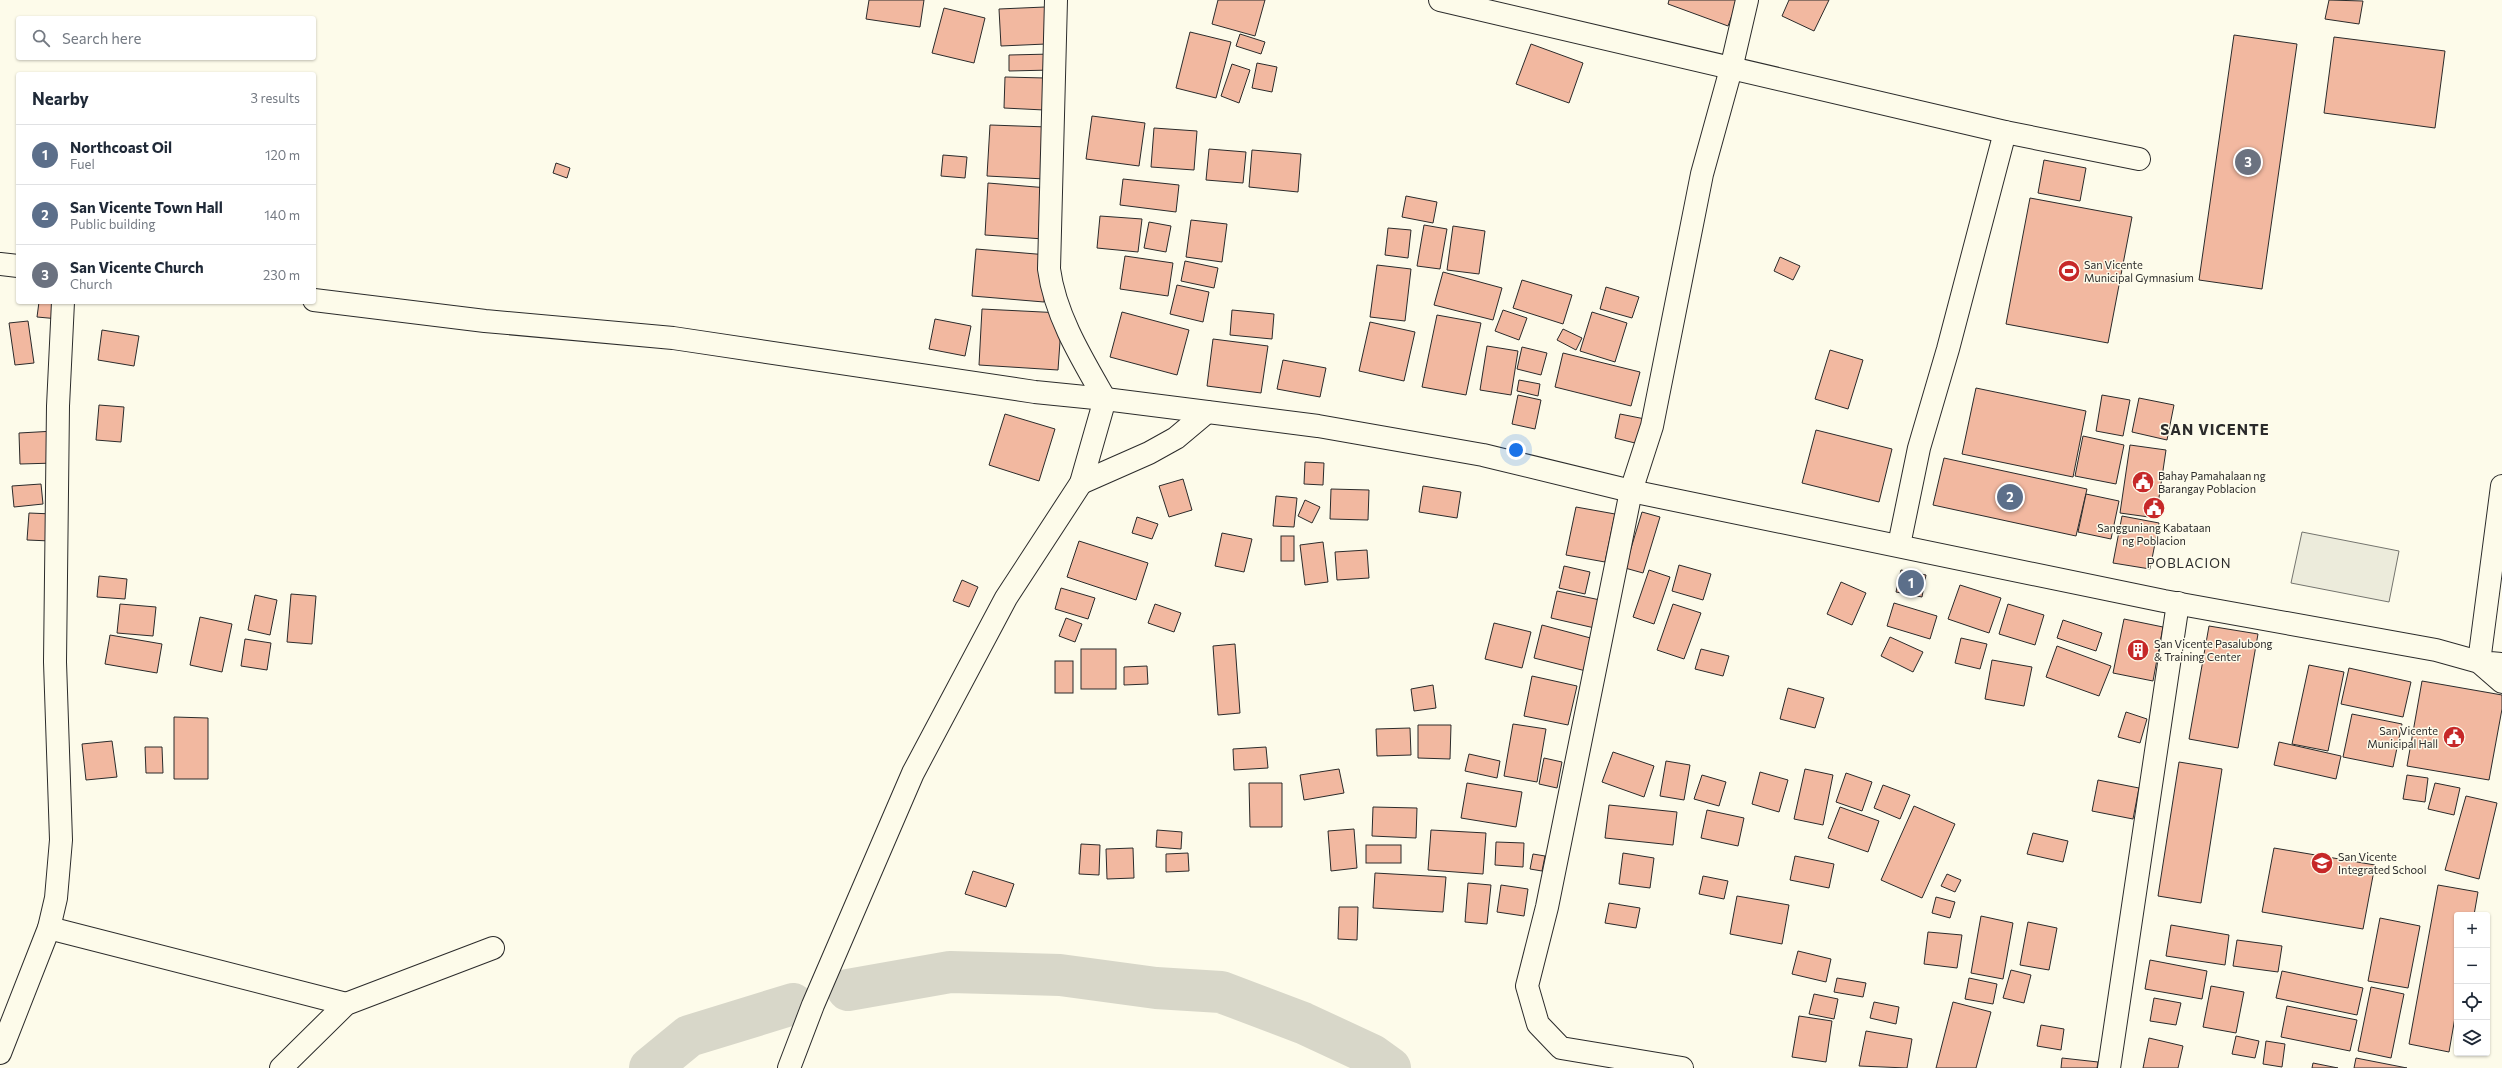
<!DOCTYPE html>
<meta charset="utf-8">
<style>
:root{--surface:#fff;--page:#f2f2f3;--text:#1f2937;--muted:#747a83;--line:#e0e1e3;--accent:#7c3aed}
body{margin:0;font-family:Commissioner,sans-serif;background:var(--page);color:var(--text)}
.controls{position:absolute;right:12px;bottom:12px;display:grid;overflow:hidden;border-radius:4px;box-shadow:0 1px 3px #0004}
.controls button{width:36px;height:36px;display:grid;place-items:center;padding:0;border:0;border-bottom:1px solid var(--line);background:var(--surface);color:var(--text);font:20px sans-serif}
.you{position:absolute;left:1516px;top:450px;width:14px;height:14px;margin:-10px;border:3px solid #fff;border-radius:50%;background:#1a73e8;box-shadow:0 0 0 6px #1a73e833}
.badge{display:grid;place-items:center;width:26px;height:26px;border-radius:50%;background:var(--accent);color:#fff;font-size:13px;font-weight:700}
.pin{position:absolute;translate:-50% -50%;border:2px solid #fff;box-shadow:0 1px 4px #0006}
.list{margin:0;padding:0;list-style:none}
h2{display:flex;justify-content:space-between;align-items:center;height:52px;margin:0;padding:0 16px;font-size:17px}
h2 small{font-size:13px;font-weight:400;color:var(--muted)}
.list li{display:grid;grid-template-columns:26px 1fr auto;gap:12px;align-items:center;box-sizing:border-box;height:60px;padding:0 16px;border-top:1px solid var(--line)}
.list b{display:block;font-size:15px;white-space:nowrap}
.list p{margin:0;font-size:13px;white-space:nowrap;color:var(--muted)}
.list em{font-size:13px;font-style:normal;color:var(--muted)}
.icon{flex:none;width:22px;height:22px;fill:none;stroke:currentColor;stroke-width:2;stroke-linecap:round;stroke-linejoin:round}
.map{position:relative;flex:none;width:2502px;height:1068px;overflow:hidden}
.search{position:absolute;background:var(--surface);box-shadow:0 1px 3px #0004;left:16px;top:16px;width:300px;height:44px;display:flex;align-items:center;gap:10px;box-sizing:border-box;padding:0 14px;border-radius:4px;color:var(--muted);font-size:15px}
.panel{position:absolute;background:var(--surface);box-shadow:0 1px 3px #0004;left:16px;top:72px;width:300px;height:232px;border-radius:4px}
.map>svg:first-child{display:block}
.green{fill:#ecebdb;stroke:#74746e}
.lines{fill:none;stroke-linecap:round;stroke-linejoin:round}
.river{stroke:#d8d7c9;stroke-width:42}
.building{fill:#f2b8a0;stroke:#2b2b2b}
.minor-casing{stroke:#2b2b2b;stroke-width:24}
.major-casing{stroke:#2b2b2b;stroke-width:24}
.minor{stroke:#fdfbea;stroke-width:22}
.major{stroke:#fdfbea;stroke-width:22}
.labels{text-anchor:middle;stroke-width:3;stroke-linejoin:round;paint-order:stroke}
.poi-label{font-size:11px;fill:#2b2b2b;stroke:#fdfbea;text-anchor:start}
.quarter-label{font-size:13px;letter-spacing:1px;fill:#2b2b2b;stroke:#fdfbea}
.district-label{font-size:15px;font-weight:bold;letter-spacing:1px;fill:#2b2b2b;stroke:#fdfbea}
</style>
<div class="map">
<svg width="2502" height="1068" viewBox="0 0 2502 1068">
<rect width="100%" height="100%" fill="#fdfbea"/>
<polygon class="green" points="2302,532 2399,551 2389,602 2291,583"/>
<g class="lines">
<g class="river">
<polyline points="848,990 950,972 1060,975 1156,988 1221,992 1303,1023 1372,1055 1390,1068"/>
<polyline points="650,1068 689,1036 793,1004"/>
</g>
</g>
<g class="building">
<polygon points="869,0 924,0 920,27 866,19"/>
<polygon points="1218,0 1265,0 1255,36 1212,24"/>
<polygon points="1669,0 1738,0 1728,26 1668,4"/>
<polygon points="1789,0 1829,0 1814,31 1782,16"/>
<polygon points="2329,0 2363,1 2359,24 2325,19"/>
<polygon points="1045,7 1046,44 1001,46 999,9"/>
<polygon points="944,8 985,18 974,63 932,53"/>
<polygon points="1190,32 1231,42 1216,98 1176,88"/>
<polygon points="1240,34 1265,42 1261,54 1236,46"/>
<polygon points="2234,35 2297,44 2262,289 2199,280"/>
<polygon points="2334,37 2445,51 2435,128 2324,113"/>
<polygon points="1531,44 1583,63 1569,103 1516,84"/>
<polygon points="1052,54 1052,70 1009,71 1009,55"/>
<polygon points="1257,63 1277,67 1272,92 1252,88"/>
<polygon points="1232,64 1250,70 1239,103 1221,96"/>
<polygon points="1005,77 1045,78 1044,110 1004,108"/>
<polygon points="1092,116 1145,123 1139,166 1086,159"/>
<polygon points="990,125 1048,127 1045,179 987,176"/>
<polygon points="1154,128 1197,131 1194,170 1151,167"/>
<polygon points="1209,149 1246,152 1243,183 1206,180"/>
<polygon points="1252,150 1301,154 1298,192 1249,187"/>
<polygon points="943,155 967,157 965,178 941,176"/>
<polygon points="2044,160 2086,168 2080,201 2038,193"/>
<polygon points="556,163 570,168 567,178 553,173"/>
<polygon points="1123,179 1179,185 1176,212 1120,205"/>
<polygon points="988,183 1048,188 1044,239 985,235"/>
<polygon points="1406,196 1437,202 1433,223 1402,217"/>
<polygon points="2030,198 2132,217 2108,343 2006,324"/>
<polygon points="1100,216 1142,219 1138,252 1097,248"/>
<polygon points="1191,220 1227,224 1222,262 1186,257"/>
<polygon points="1149,222 1171,226 1166,252 1144,248"/>
<polygon points="1424,225 1447,229 1440,269 1417,266"/>
<polygon points="1453,226 1485,231 1479,274 1447,270"/>
<polygon points="1388,228 1411,230 1408,258 1385,255"/>
<polygon points="976,249 1048,255 1044,302 972,296"/>
<polygon points="1125,256 1173,263 1168,296 1120,289"/>
<polygon points="1780,257 1800,266 1793,280 1774,271"/>
<polygon points="1185,261 1218,268 1214,288 1181,281"/>
<polygon points="1377,265 1411,269 1405,321 1370,317"/>
<polygon points="1443,272 1502,288 1493,320 1434,305"/>
<polygon points="1522,280 1572,295 1563,324 1513,308"/>
<polygon points="1177,285 1209,292 1203,322 1170,314"/>
<polygon points="1606,287 1639,297 1632,318 1600,309"/>
<polygon points="39,302 60,302 59,319 37,317"/>
<polygon points="982,309 1062,313 1058,370 979,365"/>
<polygon points="1232,310 1274,314 1272,339 1230,335"/>
<polygon points="1503,310 1527,318 1519,340 1495,331"/>
<polygon points="1122,312 1189,330 1177,375 1110,357"/>
<polygon points="1592,312 1627,323 1615,362 1580,351"/>
<polygon points="1437,315 1481,323 1466,395 1422,387"/>
<polygon points="935,319 971,326 965,356 929,349"/>
<polygon points="28,321 34,363 15,365 9,323"/>
<polygon points="1370,322 1415,332 1404,381 1359,371"/>
<polygon points="1563,329 1582,338 1576,350 1557,340"/>
<polygon points="102,330 139,336 134,366 98,360"/>
<polygon points="1213,339 1268,346 1261,393 1207,386"/>
<polygon points="1487,346 1518,351 1511,395 1480,390"/>
<polygon points="1522,347 1547,353 1541,375 1517,369"/>
<polygon points="1830,350 1863,360 1848,409 1815,399"/>
<polygon points="1563,353 1640,372 1631,406 1555,387"/>
<polygon points="1283,360 1326,368 1320,397 1277,389"/>
<polygon points="1519,380 1540,384 1538,396 1517,391"/>
<polygon points="1976,388 2086,411 2073,477 1962,454"/>
<polygon points="1518,395 1541,400 1535,429 1512,424"/>
<polygon points="2102,395 2130,400 2123,436 2096,431"/>
<polygon points="2139,398 2174,405 2167,440 2132,432"/>
<polygon points="99,405 124,407 121,442 96,440"/>
<polygon points="1005,414 1055,429 1039,481 989,465"/>
<polygon points="1620,414 1645,419 1639,444 1615,438"/>
<polygon points="1816,430 1892,449 1879,502 1802,483"/>
<polygon points="55,431 56,463 20,464 19,433"/>
<polygon points="2083,436 2124,445 2116,484 2075,476"/>
<polygon points="2130,445 2166,450 2156,518 2120,513"/>
<polygon points="1944,458 2087,489 2076,536 1933,505"/>
<polygon points="1305,462 1324,463 1323,485 1304,484"/>
<polygon points="1183,479 1192,510 1169,517 1159,486"/>
<polygon points="41,484 43,504 14,507 12,486"/>
<polygon points="1423,486 1461,492 1457,518 1419,512"/>
<polygon points="1331,489 1369,490 1368,520 1330,519"/>
<polygon points="2086,494 2119,501 2111,539 2078,532"/>
<polygon points="1276,496 1297,498 1294,527 1273,526"/>
<polygon points="1305,500 1320,507 1312,523 1298,516"/>
<polygon points="1576,507 1615,514 1605,562 1566,555"/>
<polygon points="1642,512 1660,517 1643,573 1625,568"/>
<polygon points="29,513 53,514 51,541 27,540"/>
<polygon points="2122,516 2159,523 2150,569 2113,563"/>
<polygon points="1137,517 1158,524 1152,539 1132,533"/>
<polygon points="1222,533 1252,539 1244,572 1215,566"/>
<rect x="1281" y="536" width="13" height="25"/>
<polygon points="1079,541 1148,563 1136,600 1067,577"/>
<polygon points="1323,542 1328,582 1305,585 1300,545"/>
<polygon points="1367,550 1369,578 1337,580 1335,552"/>
<polygon points="1679,565 1711,574 1703,600 1672,591"/>
<polygon points="1564,566 1590,572 1585,594 1559,588"/>
<polygon points="1649,570 1670,577 1654,624 1633,617"/>
<polygon points="1901,570 1926,575 1922,597 1896,592"/>
<polygon points="99,576 127,579 125,599 97,597"/>
<polygon points="962,580 978,587 969,607 953,601"/>
<polygon points="1841,582 1866,593 1852,625 1827,614"/>
<polygon points="1960,585 2001,598 1989,633 1948,619"/>
<polygon points="1061,588 1095,598 1088,619 1055,609"/>
<polygon points="1557,591 1605,601 1599,629 1551,618"/>
<polygon points="291,594 316,596 312,644 287,642"/>
<polygon points="255,595 277,600 270,635 248,630"/>
<polygon points="1894,603 1937,616 1930,639 1887,626"/>
<polygon points="120,604 156,607 153,636 117,633"/>
<polygon points="1155,604 1181,613 1174,632 1148,623"/>
<polygon points="1673,604 1701,613 1684,659 1657,650"/>
<polygon points="2008,604 2044,615 2035,645 1999,634"/>
<polygon points="200,617 232,624 222,672 190,665"/>
<polygon points="1066,618 1082,624 1075,642 1059,636"/>
<polygon points="2124,619 2163,627 2153,681 2113,673"/>
<polygon points="2063,620 2102,633 2096,651 2057,638"/>
<polygon points="1494,623 1531,632 1522,668 1485,659"/>
<polygon points="1542,625 1598,640 1590,672 1534,658"/>
<polygon points="2209,626 2258,634 2238,748 2189,739"/>
<polygon points="110,635 162,644 157,673 105,664"/>
<polygon points="1890,637 1923,652 1913,672 1881,656"/>
<polygon points="1961,638 1987,644 1980,669 1955,663"/>
<polygon points="245,639 271,643 267,670 241,666"/>
<polygon points="1235,644 1240,713 1218,715 1213,646"/>
<polygon points="2057,646 2111,666 2099,696 2046,677"/>
<rect x="1081" y="649" width="35" height="40"/>
<polygon points="1701,649 1729,656 1723,676 1695,669"/>
<polygon points="1992,660 2032,667 2024,706 1985,699"/>
<rect x="1055" y="661" width="18" height="32"/>
<polygon points="2309,665 2344,672 2328,751 2292,744"/>
<polygon points="1147,666 1148,684 1124,685 1124,667"/>
<polygon points="2349,668 2411,682 2403,717 2341,704"/>
<polygon points="1532,676 1577,686 1568,725 1524,716"/>
<polygon points="2422,681 2502,695 2502,709 2489,780 2407,766"/>
<polygon points="1433,685 1436,708 1414,711 1411,689"/>
<polygon points="1788,688 1824,698 1815,728 1780,719"/>
<polygon points="2126,712 2147,719 2140,743 2118,737"/>
<polygon points="2352,714 2402,724 2393,767 2343,757"/>
<polygon points="174,717 208,718 208,779 174,779"/>
<polygon points="1513,724 1546,729 1537,782 1504,776"/>
<polygon points="1418,725 1451,725 1450,759 1418,758"/>
<polygon points="1410,728 1411,755 1377,756 1376,729"/>
<polygon points="112,741 117,777 86,780 82,744"/>
<polygon points="2279,742 2341,756 2336,779 2274,765"/>
<polygon points="145,747 162,747 163,773 146,773"/>
<polygon points="1266,747 1268,768 1234,770 1233,749"/>
<polygon points="1613,752 1654,766 1644,797 1602,782"/>
<polygon points="1469,754 1500,761 1497,778 1465,771"/>
<polygon points="1544,758 1562,762 1557,788 1539,784"/>
<polygon points="1666,761 1690,765 1684,800 1660,796"/>
<polygon points="2179,762 2222,769 2201,903 2158,896"/>
<polygon points="1339,769 1344,793 1304,800 1300,775"/>
<polygon points="1805,769 1833,775 1823,825 1794,819"/>
<polygon points="1760,772 1788,780 1779,812 1752,804"/>
<polygon points="1846,773 1872,782 1862,811 1836,802"/>
<polygon points="1702,775 1726,782 1719,806 1694,799"/>
<polygon points="2407,775 2428,778 2425,802 2403,799"/>
<polygon points="2098,780 2139,788 2133,819 2092,811"/>
<polygon points="1249,783 1282,783 1282,827 1250,827"/>
<polygon points="1467,783 1522,792 1516,827 1461,818"/>
<polygon points="2435,783 2460,788 2454,815 2428,809"/>
<polygon points="1883,785 1910,795 1900,819 1874,808"/>
<polygon points="2466,796 2497,803 2479,879 2445,870"/>
<polygon points="1609,805 1677,812 1673,845 1605,838"/>
<polygon points="1914,806 1955,824 1922,898 1881,880"/>
<polygon points="1373,807 1417,808 1416,838 1372,836"/>
<polygon points="1840,807 1879,821 1868,852 1828,838"/>
<polygon points="1707,810 1744,818 1738,846 1701,838"/>
<polygon points="1354,829 1357,868 1331,871 1328,831"/>
<polygon points="1157,830 1182,832 1181,849 1156,847"/>
<polygon points="1431,830 1486,833 1483,874 1428,870"/>
<polygon points="2033,833 2068,841 2063,862 2027,854"/>
<polygon points="1496,842 1524,843 1523,867 1495,865"/>
<polygon points="1081,844 1100,845 1099,875 1079,874"/>
<rect x="1366" y="845" width="35" height="18"/>
<polygon points="1133,848 1134,878 1107,879 1106,849"/>
<polygon points="2274,848 2375,865 2363,929 2262,912"/>
<polygon points="1188,853 1189,871 1166,872 1166,854"/>
<polygon points="1623,853 1654,858 1650,888 1619,884"/>
<polygon points="1533,854 1545,856 1542,871 1530,869"/>
<polygon points="1795,856 1834,864 1829,888 1790,880"/>
<polygon points="973,871 1014,884 1006,907 965,894"/>
<polygon points="1375,873 1446,877 1443,912 1373,908"/>
<polygon points="1947,874 1961,880 1955,892 1941,886"/>
<polygon points="1703,876 1728,881 1724,899 1699,894"/>
<polygon points="1468,883 1491,885 1487,924 1465,922"/>
<polygon points="1501,885 1528,889 1524,916 1497,912"/>
<polygon points="2438,885 2478,892 2474,915 2457,915 2457,1006 2449,1052 2409,1044"/>
<polygon points="1737,896 1789,905 1782,944 1730,934"/>
<polygon points="1936,897 1955,902 1950,918 1932,913"/>
<polygon points="1609,903 1640,908 1636,928 1605,923"/>
<polygon points="1339,907 1358,907 1357,940 1338,939"/>
<polygon points="1981,916 2013,923 2003,979 1971,973"/>
<polygon points="2380,918 2420,926 2408,988 2368,981"/>
<polygon points="2028,922 2057,928 2049,970 2020,965"/>
<polygon points="2171,925 2229,935 2225,965 2166,956"/>
<polygon points="1928,932 1962,935 1957,968 1924,964"/>
<polygon points="2237,940 2282,946 2278,972 2233,966"/>
<polygon points="1798,951 1831,959 1826,982 1792,974"/>
<polygon points="2150,960 2207,971 2202,999 2145,989"/>
<polygon points="2011,970 2031,975 2024,1003 2003,998"/>
<polygon points="2282,971 2363,988 2357,1015 2276,998"/>
<polygon points="1837,978 1866,983 1863,997 1834,992"/>
<polygon points="1969,978 1997,984 1993,1004 1965,999"/>
<polygon points="2211,986 2244,992 2236,1033 2203,1027"/>
<polygon points="2371,987 2404,994 2391,1058 2358,1051"/>
<polygon points="1814,994 1838,999 1834,1019 1809,1014"/>
<polygon points="2154,998 2181,1003 2176,1025 2150,1021"/>
<polygon points="1874,1002 1899,1007 1896,1024 1870,1018"/>
<polygon points="1953,1002 1991,1012 1976,1068 1936,1068"/>
<polygon points="2287,1006 2357,1020 2350,1051 2281,1037"/>
<polygon points="1799,1016 1832,1021 1826,1062 1792,1057"/>
<polygon points="2041,1025 2064,1029 2061,1050 2037,1046"/>
<polygon points="1866,1031 1912,1039 1907,1068 1859,1066"/>
<polygon points="2236,1036 2259,1041 2255,1058 2232,1054"/>
<polygon points="2149,1038 2183,1046 2178,1068 2143,1068"/>
<polygon points="2266,1041 2285,1044 2282,1067 2263,1064"/>
<polygon points="2062,1058 2098,1062 2097,1068 2061,1068"/>
<polygon points="2356,1058 2407,1068 2354,1068"/>
<polygon points="2313,1063 2338,1068 2312,1068"/>
</g>
<g class="lines">
<g class="minor-casing">
<g id="minor">
<polyline points="1440,0 2005,132 2139,159"/>
<polyline points="0,264 18,266"/>
<polyline points="314,300 485,321 673,338 1035,392 1105,399"/>
<polyline points="2502,486 2479,662 2502,664"/>
<polyline points="1899,545 1919,448 1948,349 2005,132"/>
<polyline points="49,928 346,1004"/>
<polyline points="0,1053 49,928 56,898 61,840 55,662 58,406 63,302"/>
<polyline points="281,1068 346,1004 493,948"/>
<polyline points="1682,1068 1561,1048 1538,1024 1527,986 1547,907 1631,491 1652,426 1702,174 1731,69 1747,0"/>
<polyline points="2109,1068 2178,603"/>
</g>
</g>
<g class="major-casing">
<g id="major">
<polyline points="1105,399 1318,426 1483,455 1631,491 2164,601 2436,650 2479,662 2502,682"/>
<polyline points="1081,483 1149,453 1176,438 1207,412"/>
<path d="M789,1068L813,1005L913,773L1006,598L1081,483L1105,399C1082,359 1055,315 1049,269L1056,0"/>
</g>
</g>
<use href="#minor" class="minor"/>
<use href="#major" class="major"/>
</g>
<defs>
<g id="stadium-disc" transform="scale(1.15)"><circle r="9.5" fill="#c62828" stroke="#fdfbea"/><path d="M0-5a6.5 5 0 1 0 0 10a6.5 5 0 1 0 0-10ZM-3.5-1.8h7v3.6h-7Z" fill="#fff"/></g>
<g id="civic-disc" transform="scale(1.15)"><circle r="9.5" fill="#c62828" stroke="#fdfbea"/><path d="M-.6-6.5H3V-4.5H.6V-3L4-1V1h2V6H-6V1h2V-1L-.6-3ZM-1.2 2.5V6h2.4V2.5Z" fill="#fff"/></g>
<g id="building-disc" transform="scale(1.15)"><circle r="9.5" fill="#c62828" stroke="#fdfbea"/><path d="M-4-6H4V6H1V3H-1V6H-4ZM-2.5-4.3h1.7v1.8h-1.7ZM.8-4.3h1.7v1.8H.8ZM-2.5-1h1.7V.8h-1.7ZM.8-1h1.7V.8H.8Z" fill="#fff"/></g>
<g id="school-disc" transform="scale(1.15)"><circle r="9.5" fill="#c62828" stroke="#fdfbea"/><path d="M0-5L7-2L0 1L-7-2ZM-4 1L0 2.5L4 1V4Q0 6-4 4Z" fill="#fff"/></g>
</defs>
<g fill-rule="evenodd">
<use href="#stadium-disc" x="2069" y="271"/>
<use href="#civic-disc" x="2143" y="482"/>
<use href="#civic-disc" x="2154" y="508"/>
<use href="#building-disc" x="2138" y="650"/>
<use href="#civic-disc" x="2454" y="737"/>
<use href="#school-disc" x="2322" y="863"/>
</g>
<g class="labels">
<g class="poi-label">
<text x="2084" y="269">San Vicente<tspan x="2084" dy="13">Municipal Gymnasium</tspan></text>
<text x="2158" y="480">Bahay Pamahalaan ng<tspan x="2158" dy="13">Barangay Poblacion</tspan></text>
<text x="2154" y="532" text-anchor="middle">Sangguniang Kabataan<tspan x="2154" dy="13">ng Poblacion</tspan></text>
<text x="2154" y="648">San Vicente Pasalubong<tspan x="2154" dy="13">&amp; Training Center</tspan></text>
<text x="2438" y="735" text-anchor="end">San Vicente<tspan x="2438" dy="13">Municipal Hall</tspan></text>
<text x="2338" y="861">San Vicente<tspan x="2338" dy="13">Integrated School</tspan></text>
</g>
<g class="quarter-label">
<text x="2189" y="568">POBLACION</text>
</g>
<g class="district-label">
<text x="2215" y="435">SAN VICENTE</text>
</g>
</g>
</svg>
<div class="controls">
<button>+</button>
<button>−</button>
<button><svg class="icon" aria-label="locate" viewBox="0 0 24 24"><circle cx="12" cy="12" r="6"/><path d="M12 2v4M12 18v4M2 12h4M18 12h4"/></svg></button>
<button><svg class="icon" aria-label="layers" viewBox="0 0 24 24"><path d="M12 4l9 5-9 5-9-5zM3 14l9 5 9-5"/></svg></button>
</div>
<div class="you"></div>
<div class="pin badge" style="left:1911px;top:583px;background:#5c6f8a">1</div>
<div class="pin badge" style="left:2010px;top:497px;background:#5c6f8a">2</div>
<div class="pin badge" style="left:2248px;top:162px;background:#6b7280">3</div>
<div class="search"><svg class="icon" aria-label="search" viewBox="0 0 24 24"><circle cx="10" cy="10" r="6"/><path d="M15 15l6 6"/></svg>Search here</div>
<section class="panel">
<h2>Nearby<small>3 results</small></h2>
<ul class="list">
<li><span class="badge" style="background:#5c6f8a">1</span><div><b>Northcoast Oil</b><p>Fuel</p></div><em>120 m</em></li>
<li><span class="badge" style="background:#5c6f8a">2</span><div><b>San Vicente Town Hall</b><p>Public building</p></div><em>140 m</em></li>
<li><span class="badge" style="background:#6b7280">3</span><div><b>San Vicente Church</b><p>Church</p></div><em>230 m</em></li>
</ul>
</section>
</div>
